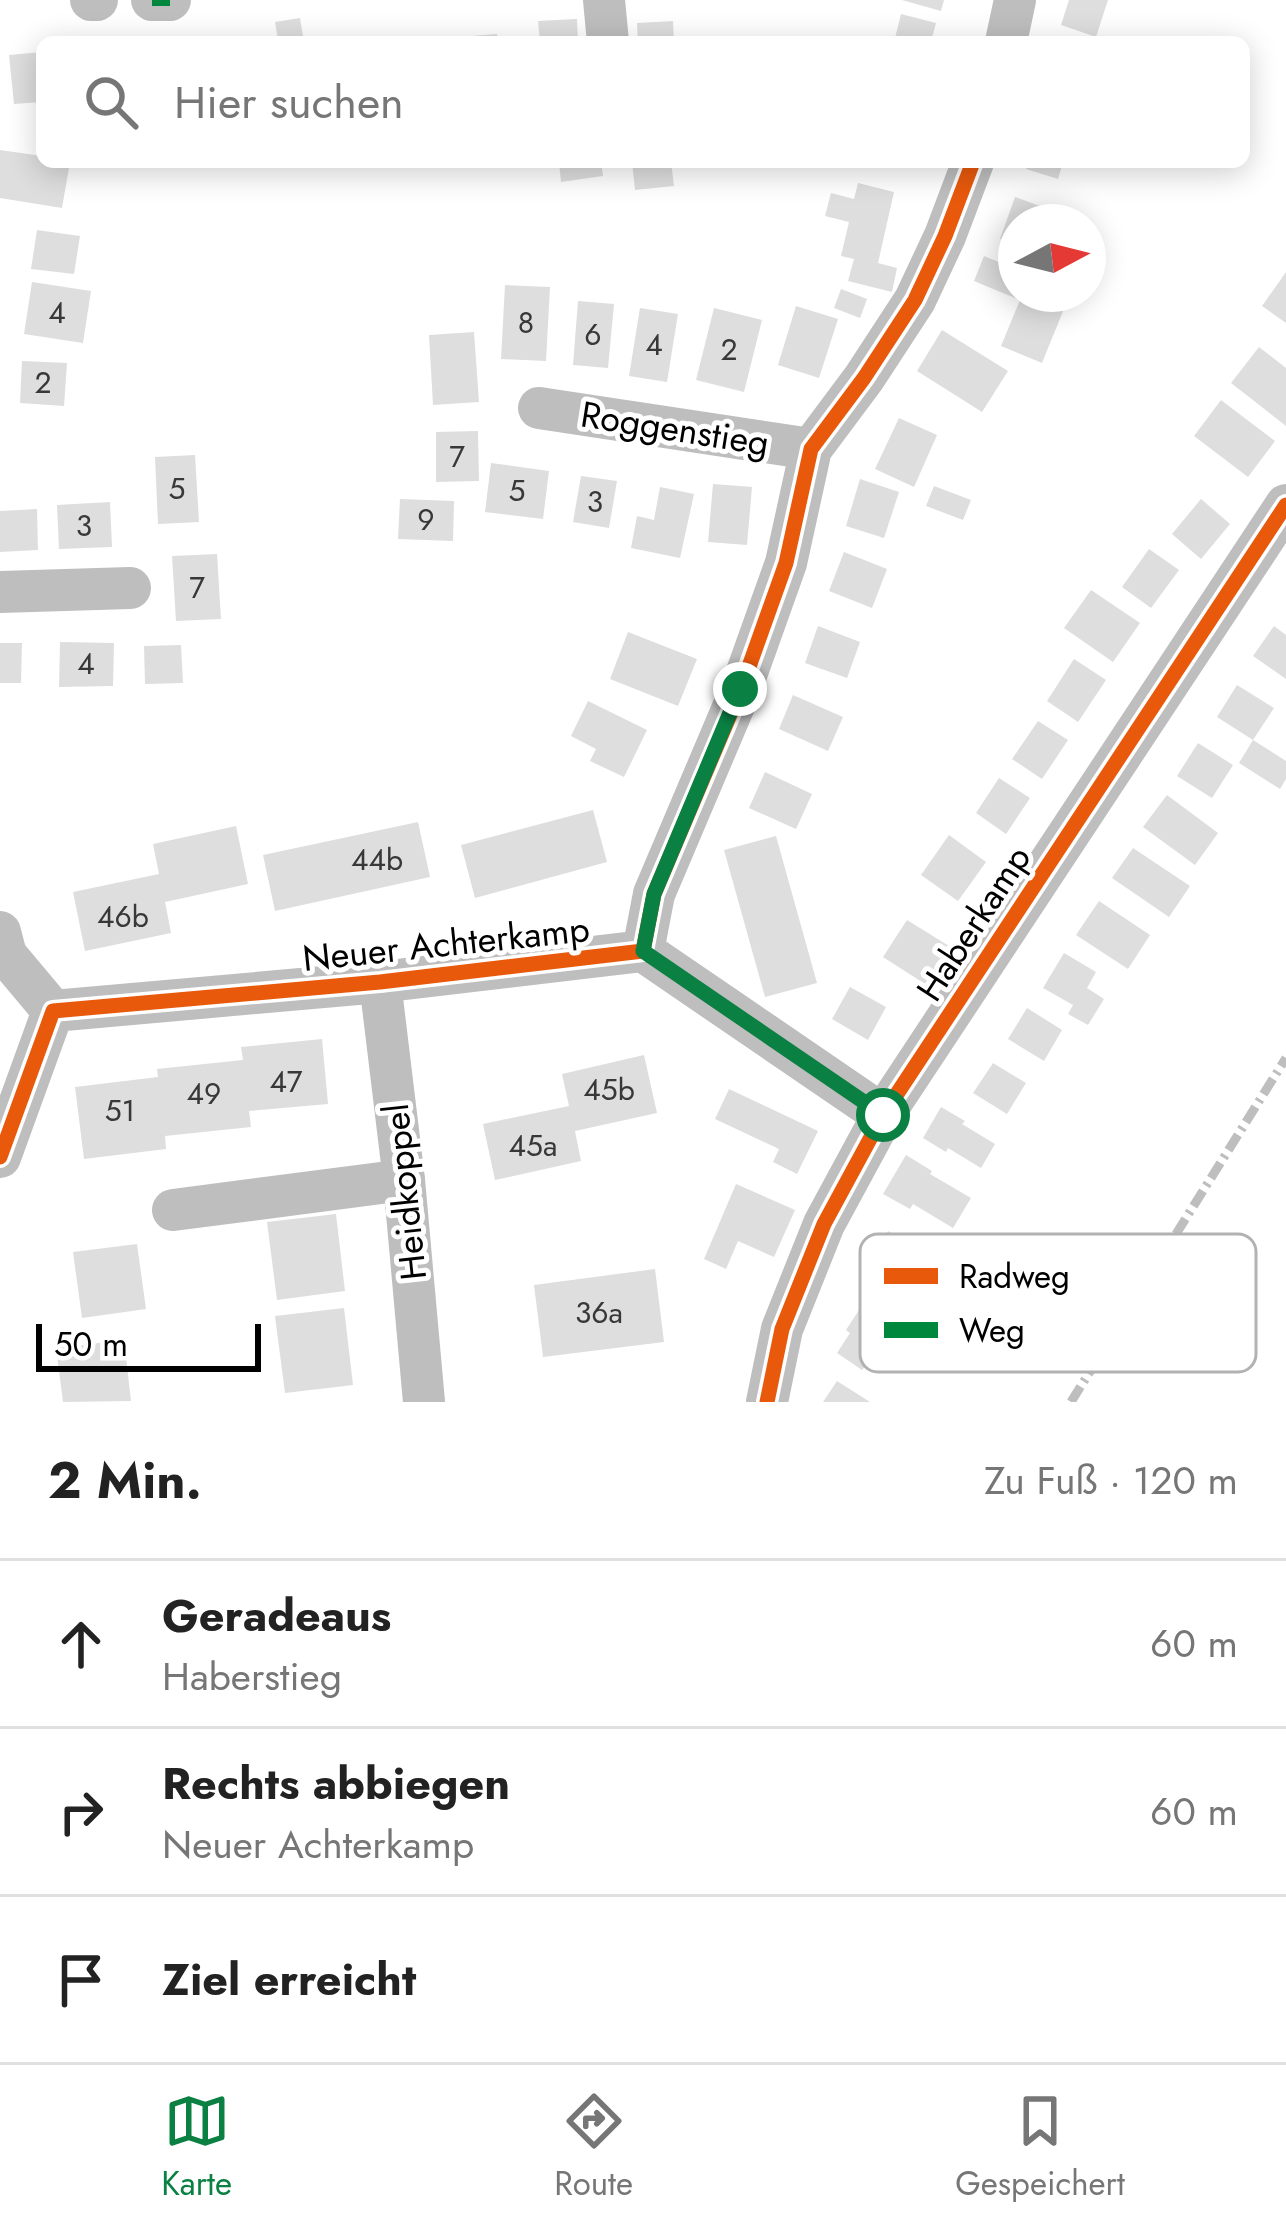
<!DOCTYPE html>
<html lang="de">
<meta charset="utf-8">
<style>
:root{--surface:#fff;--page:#f2f2f2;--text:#222;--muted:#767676;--line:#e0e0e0;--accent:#0b8043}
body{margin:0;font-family:Jost,sans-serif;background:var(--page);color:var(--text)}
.compass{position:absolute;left:998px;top:204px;width:108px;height:108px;border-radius:50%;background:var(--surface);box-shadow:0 6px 30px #0003;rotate:83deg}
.scale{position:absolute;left:36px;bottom:30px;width:225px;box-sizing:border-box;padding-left:12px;border:6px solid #000;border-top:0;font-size:33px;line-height:42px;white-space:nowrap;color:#000;-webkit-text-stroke:9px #fff;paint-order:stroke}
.stop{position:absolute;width:36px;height:36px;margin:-27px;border:9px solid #0b8043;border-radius:50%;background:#fff}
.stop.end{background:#0b8043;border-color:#fff;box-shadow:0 3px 12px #0008}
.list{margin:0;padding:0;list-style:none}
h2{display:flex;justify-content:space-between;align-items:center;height:156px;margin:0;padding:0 48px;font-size:51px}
h2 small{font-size:39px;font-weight:400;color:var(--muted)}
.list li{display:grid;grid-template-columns:78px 1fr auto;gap:36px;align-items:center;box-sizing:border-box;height:168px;padding:0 48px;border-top:3px solid var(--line)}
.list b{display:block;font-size:45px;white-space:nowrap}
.list p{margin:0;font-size:39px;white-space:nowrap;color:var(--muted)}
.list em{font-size:39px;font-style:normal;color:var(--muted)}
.icon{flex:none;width:66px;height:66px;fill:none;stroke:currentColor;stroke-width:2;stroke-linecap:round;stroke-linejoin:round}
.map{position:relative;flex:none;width:1286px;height:1402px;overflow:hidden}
.search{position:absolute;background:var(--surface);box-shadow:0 6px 30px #0003;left:36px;right:36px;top:36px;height:132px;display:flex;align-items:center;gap:30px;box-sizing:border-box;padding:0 42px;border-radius:18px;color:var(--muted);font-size:45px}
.sheet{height:660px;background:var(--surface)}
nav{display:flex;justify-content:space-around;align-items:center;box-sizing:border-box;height:168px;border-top:3px solid var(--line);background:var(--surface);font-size:33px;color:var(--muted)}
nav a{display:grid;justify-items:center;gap:6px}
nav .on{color:var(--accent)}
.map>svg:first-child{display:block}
.building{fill:#dedede}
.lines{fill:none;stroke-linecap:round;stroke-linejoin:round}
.minor{stroke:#bebebe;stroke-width:42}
.rail{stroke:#bebebe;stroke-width:9;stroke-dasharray:18 6 3 6;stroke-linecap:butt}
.quiet{stroke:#00873e;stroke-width:12;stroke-dasharray:24 12;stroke-linecap:butt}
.cycleway-casing{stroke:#fff;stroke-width:22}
.cycleway{stroke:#e8590c;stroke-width:15}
.route{stroke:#0b8043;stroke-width:15}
.labels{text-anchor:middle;stroke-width:10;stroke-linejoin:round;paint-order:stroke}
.number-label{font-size:30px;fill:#383838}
.street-label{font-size:36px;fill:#000;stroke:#fff}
.key{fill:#fff;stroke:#b2b2b2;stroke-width:3}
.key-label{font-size:33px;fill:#000}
</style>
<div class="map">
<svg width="1286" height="1402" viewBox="0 0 1286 1402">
<rect width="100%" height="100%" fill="#fff"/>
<g class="building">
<polygon points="902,0 944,0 941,11"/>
<polygon points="1069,0 1108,0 1096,37 1061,25"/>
<polygon points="901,14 936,23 931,42 894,42"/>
<polygon points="300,18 303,36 278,40 275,22"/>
<polygon points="577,19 578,42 540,42 538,21"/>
<polygon points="673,21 674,42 638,42 637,23"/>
<polygon points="497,34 497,42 434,42 434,39"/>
<polygon points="42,52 42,102 14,104 9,55"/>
<polygon points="0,150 42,156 42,162 70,162 62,208 0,198"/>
<polygon points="559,162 601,162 603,176 561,182"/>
<polygon points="632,162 671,162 674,186 635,190"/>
<polygon points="1029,162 1063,162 1058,179 1026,169"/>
<polygon points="858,183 894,192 878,263 897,268 892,292 848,281 854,259 841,256 849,222 825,216 831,193 854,199"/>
<polygon points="1015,197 1045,208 1040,222 1016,222 1016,245 1000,239"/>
<polygon points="37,230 80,236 74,274 31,269"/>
<polygon points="984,256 1016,269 1016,294 1070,294 1042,363 1001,346 1020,300 974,281"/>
<polygon points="1286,272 1286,323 1262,306"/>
<polygon points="32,282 91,291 83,343 24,334"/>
<polygon points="505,285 550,287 546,361 501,359"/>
<polygon points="841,289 867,299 860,318 834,308"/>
<polygon points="578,301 614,304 608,368 573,365"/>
<polygon points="796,306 838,319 819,378 778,365"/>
<polygon points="640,308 678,314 667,382 629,376"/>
<polygon points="714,308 762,320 744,392 696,380"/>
<polygon points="942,330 1008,371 982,412 917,371"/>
<polygon points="474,332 479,402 433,405 429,335"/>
<polygon points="1259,347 1286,368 1286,426 1231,383"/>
<polygon points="22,361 67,363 64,406 20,403"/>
<polygon points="1221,400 1275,441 1248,477 1194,436"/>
<polygon points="899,418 937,435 914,487 875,469"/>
<polygon points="478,431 479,481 436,482 436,432"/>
<polygon points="195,455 199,522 158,524 155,457"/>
<polygon points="491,463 549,471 543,519 485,512"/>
<polygon points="581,476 617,481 609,528 573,522"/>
<polygon points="860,479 899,492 884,538 846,526"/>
<polygon points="713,484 752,487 747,545 708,542"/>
<polygon points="934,486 971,500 963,520 926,506"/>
<polygon points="660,487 694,494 680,558 631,548 637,516 654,520"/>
<polygon points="400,499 454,501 453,541 398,539"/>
<polygon points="1201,499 1230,524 1201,559 1172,534"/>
<polygon points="110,502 112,547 59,549 57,505"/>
<polygon points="37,509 38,550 0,552 0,511"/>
<polygon points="1149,549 1179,570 1151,608 1122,587"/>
<polygon points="844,552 887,569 872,608 829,591"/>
<polygon points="217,554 221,619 176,621 172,556"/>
<polygon points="1091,590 1140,623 1113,662 1064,628"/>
<polygon points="818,626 860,642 847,678 805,663"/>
<polygon points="1274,626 1286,635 1286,679 1253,656"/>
<polygon points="628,632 697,659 678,706 610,679"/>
<polygon points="60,642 114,643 113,686 59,687"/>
<polygon points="0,643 22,643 21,683 0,683"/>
<polygon points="181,645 183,683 145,684 144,646"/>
<polygon points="1074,659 1106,680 1078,722 1047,701"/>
<polygon points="1237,685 1274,708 1253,740 1217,717"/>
<polygon points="793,695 843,717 828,751 779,729"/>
<polygon points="588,701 647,730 624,777 590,761 596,749 571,736"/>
<polygon points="1038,721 1068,740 1042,779 1012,759"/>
<polygon points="1253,740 1286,761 1286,779 1280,789 1239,763"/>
<polygon points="1198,743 1233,765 1212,798 1177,776"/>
<polygon points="765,772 812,794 796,829 749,808"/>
<polygon points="999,778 1030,798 1006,834 976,813"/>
<polygon points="1167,795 1218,833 1195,865 1143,827"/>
<polygon points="593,810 607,862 475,898 461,845"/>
<polygon points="418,822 430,877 275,911 263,855"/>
<polygon points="236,826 248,884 165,902 171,933 85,951 73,892 159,874 153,844"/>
<polygon points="949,835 986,862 958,901 921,875"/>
<polygon points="776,836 817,983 765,997 724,850"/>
<polygon points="1133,848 1190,886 1169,917 1112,878"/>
<polygon points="1099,901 1150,935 1128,969 1076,935"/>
<polygon points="907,920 949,946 925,984 883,957"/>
<polygon points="1064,953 1096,972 1087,988 1104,999 1088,1025 1068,1014 1073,1005 1043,988"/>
<polygon points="850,987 886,1007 868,1040 832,1019"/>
<polygon points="1027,1008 1062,1030 1044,1061 1008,1039"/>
<polygon points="322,1039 328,1104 249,1111 251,1127 165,1136 166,1149 84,1159 75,1087 158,1077 157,1069 243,1060 241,1047"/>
<polygon points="644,1055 657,1113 575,1131 581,1161 495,1180 483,1124 569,1106 562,1074"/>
<polygon points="993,1063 1026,1083 1007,1114 973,1093"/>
<polygon points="729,1089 818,1131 797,1174 773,1162 779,1149 715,1119"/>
<polygon points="941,1107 965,1121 962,1124 995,1144 981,1168 948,1148 946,1152 923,1138"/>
<polygon points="906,1155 932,1171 930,1174 971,1198 953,1228 913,1204 910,1209 883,1194"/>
<polygon points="736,1184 795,1210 774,1257 738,1241 726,1269 704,1259"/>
<polygon points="336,1214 345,1291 277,1300 267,1222"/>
<polygon points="888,1231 932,1257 916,1284 904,1276 892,1297 866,1281 878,1261 872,1258"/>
<polygon points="955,1234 979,1251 970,1264 946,1248"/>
<polygon points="137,1244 146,1309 82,1318 73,1252"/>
<polygon points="655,1269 664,1342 543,1357 534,1285"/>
<polygon points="863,1304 888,1321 895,1311 915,1325 905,1339 893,1330 862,1370 837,1353 850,1333 846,1330"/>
<polygon points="344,1308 353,1385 285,1393 275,1316"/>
<polygon points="124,1340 131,1401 63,1402 56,1348"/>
<polygon points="837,1381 870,1402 823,1402"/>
</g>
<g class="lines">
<g class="minor">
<polyline points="91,0 97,0"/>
<polyline points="152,0 170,0"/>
<polyline points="604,0 608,42"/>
<polyline points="1006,42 1015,0"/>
<polyline points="539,408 811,449"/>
<polyline points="0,592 130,588"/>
<polyline points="0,932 6,955 53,1011"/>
<polyline points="643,951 883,1115"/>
<polyline points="380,982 404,1180 424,1402"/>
<polyline points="0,1157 53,1011 380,982 643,951 654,894 741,689 786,563 811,449 864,378 915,300 945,236 973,162"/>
<polyline points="173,1210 404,1180"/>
<polyline points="767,1402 782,1329 824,1224 883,1115 1286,505"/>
</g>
<polyline class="rail" points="1071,1402 1286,1058"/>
<polyline class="quiet" points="152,0 170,0"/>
<g class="cycleway-casing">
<g id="cycleway">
<polyline points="0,1157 53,1011 380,982 643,951 654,894 741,689 786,563 811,449 864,378 915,300 945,236 973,162"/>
<polyline points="767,1402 782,1329 824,1224 883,1115 1286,505"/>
</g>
</g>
<use href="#cycleway" class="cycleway"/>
</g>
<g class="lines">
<polyline class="route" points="740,689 654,894 643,951 883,1115"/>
</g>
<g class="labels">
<g class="number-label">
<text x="57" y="323">4</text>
<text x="526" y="333">8</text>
<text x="593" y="345">6</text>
<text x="654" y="355">4</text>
<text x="729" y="360">2</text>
<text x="43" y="393">2</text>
<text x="457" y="467">7</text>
<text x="177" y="499">5</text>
<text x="517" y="501">5</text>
<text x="595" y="512">3</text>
<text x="426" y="530">9</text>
<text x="84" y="536">3</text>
<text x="197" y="598">7</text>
<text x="86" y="674">4</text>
<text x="377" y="870">44b</text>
<text x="123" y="927">46b</text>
<text x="286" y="1092">47</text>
<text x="609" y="1100">45b</text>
<text x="204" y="1104">49</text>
<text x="120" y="1121">51</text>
<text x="533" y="1156">45a</text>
<text x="599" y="1323">36a</text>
</g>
<g class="street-label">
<text transform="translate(675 428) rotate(9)" y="13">Roggenstieg</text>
<text transform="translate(973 923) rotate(-57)" y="13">Haberkamp</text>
<text transform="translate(446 943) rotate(-6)" y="13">Neuer Achterkamp</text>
<text transform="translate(404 1192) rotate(-96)" y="13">Heidkoppel</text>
</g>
</g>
<rect x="860" y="1234" width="396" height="138" rx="18" class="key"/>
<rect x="884" y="1268" width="54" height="16" fill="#e8590c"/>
<rect x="884" y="1322" width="54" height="16" fill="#00873e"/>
<g class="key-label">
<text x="959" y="1288">Radweg</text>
<text x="959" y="1342">Weg</text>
</g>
</svg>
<svg class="compass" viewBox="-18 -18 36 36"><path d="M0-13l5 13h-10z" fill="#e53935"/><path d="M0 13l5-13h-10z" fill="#767676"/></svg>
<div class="scale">50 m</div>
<div class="stop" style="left:883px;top:1115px"></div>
<div class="stop end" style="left:740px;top:689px"></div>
<div class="search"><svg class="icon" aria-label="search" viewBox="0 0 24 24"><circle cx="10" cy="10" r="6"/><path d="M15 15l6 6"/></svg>Hier suchen</div>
</div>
<section class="sheet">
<h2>2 Min.<small>Zu Fuß · 120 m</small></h2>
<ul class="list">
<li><svg class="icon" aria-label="ahead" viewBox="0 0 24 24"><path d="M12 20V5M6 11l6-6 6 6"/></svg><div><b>Geradeaus</b><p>Haberstieg</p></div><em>60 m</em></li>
<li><svg class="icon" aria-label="right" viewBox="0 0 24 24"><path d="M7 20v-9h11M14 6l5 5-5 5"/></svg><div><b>Rechts abbiegen</b><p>Neuer Achterkamp</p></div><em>60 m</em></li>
<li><svg class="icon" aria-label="arrive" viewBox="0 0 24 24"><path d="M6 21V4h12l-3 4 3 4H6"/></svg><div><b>Ziel erreicht</b></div></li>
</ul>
</section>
<nav>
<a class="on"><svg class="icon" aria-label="map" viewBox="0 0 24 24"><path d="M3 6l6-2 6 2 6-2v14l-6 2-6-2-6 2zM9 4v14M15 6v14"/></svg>Karte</a>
<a><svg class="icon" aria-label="directions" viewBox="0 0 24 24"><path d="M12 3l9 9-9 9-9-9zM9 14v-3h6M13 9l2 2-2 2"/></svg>Route</a>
<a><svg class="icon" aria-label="saved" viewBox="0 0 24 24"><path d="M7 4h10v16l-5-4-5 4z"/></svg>Gespeichert</a>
</nav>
